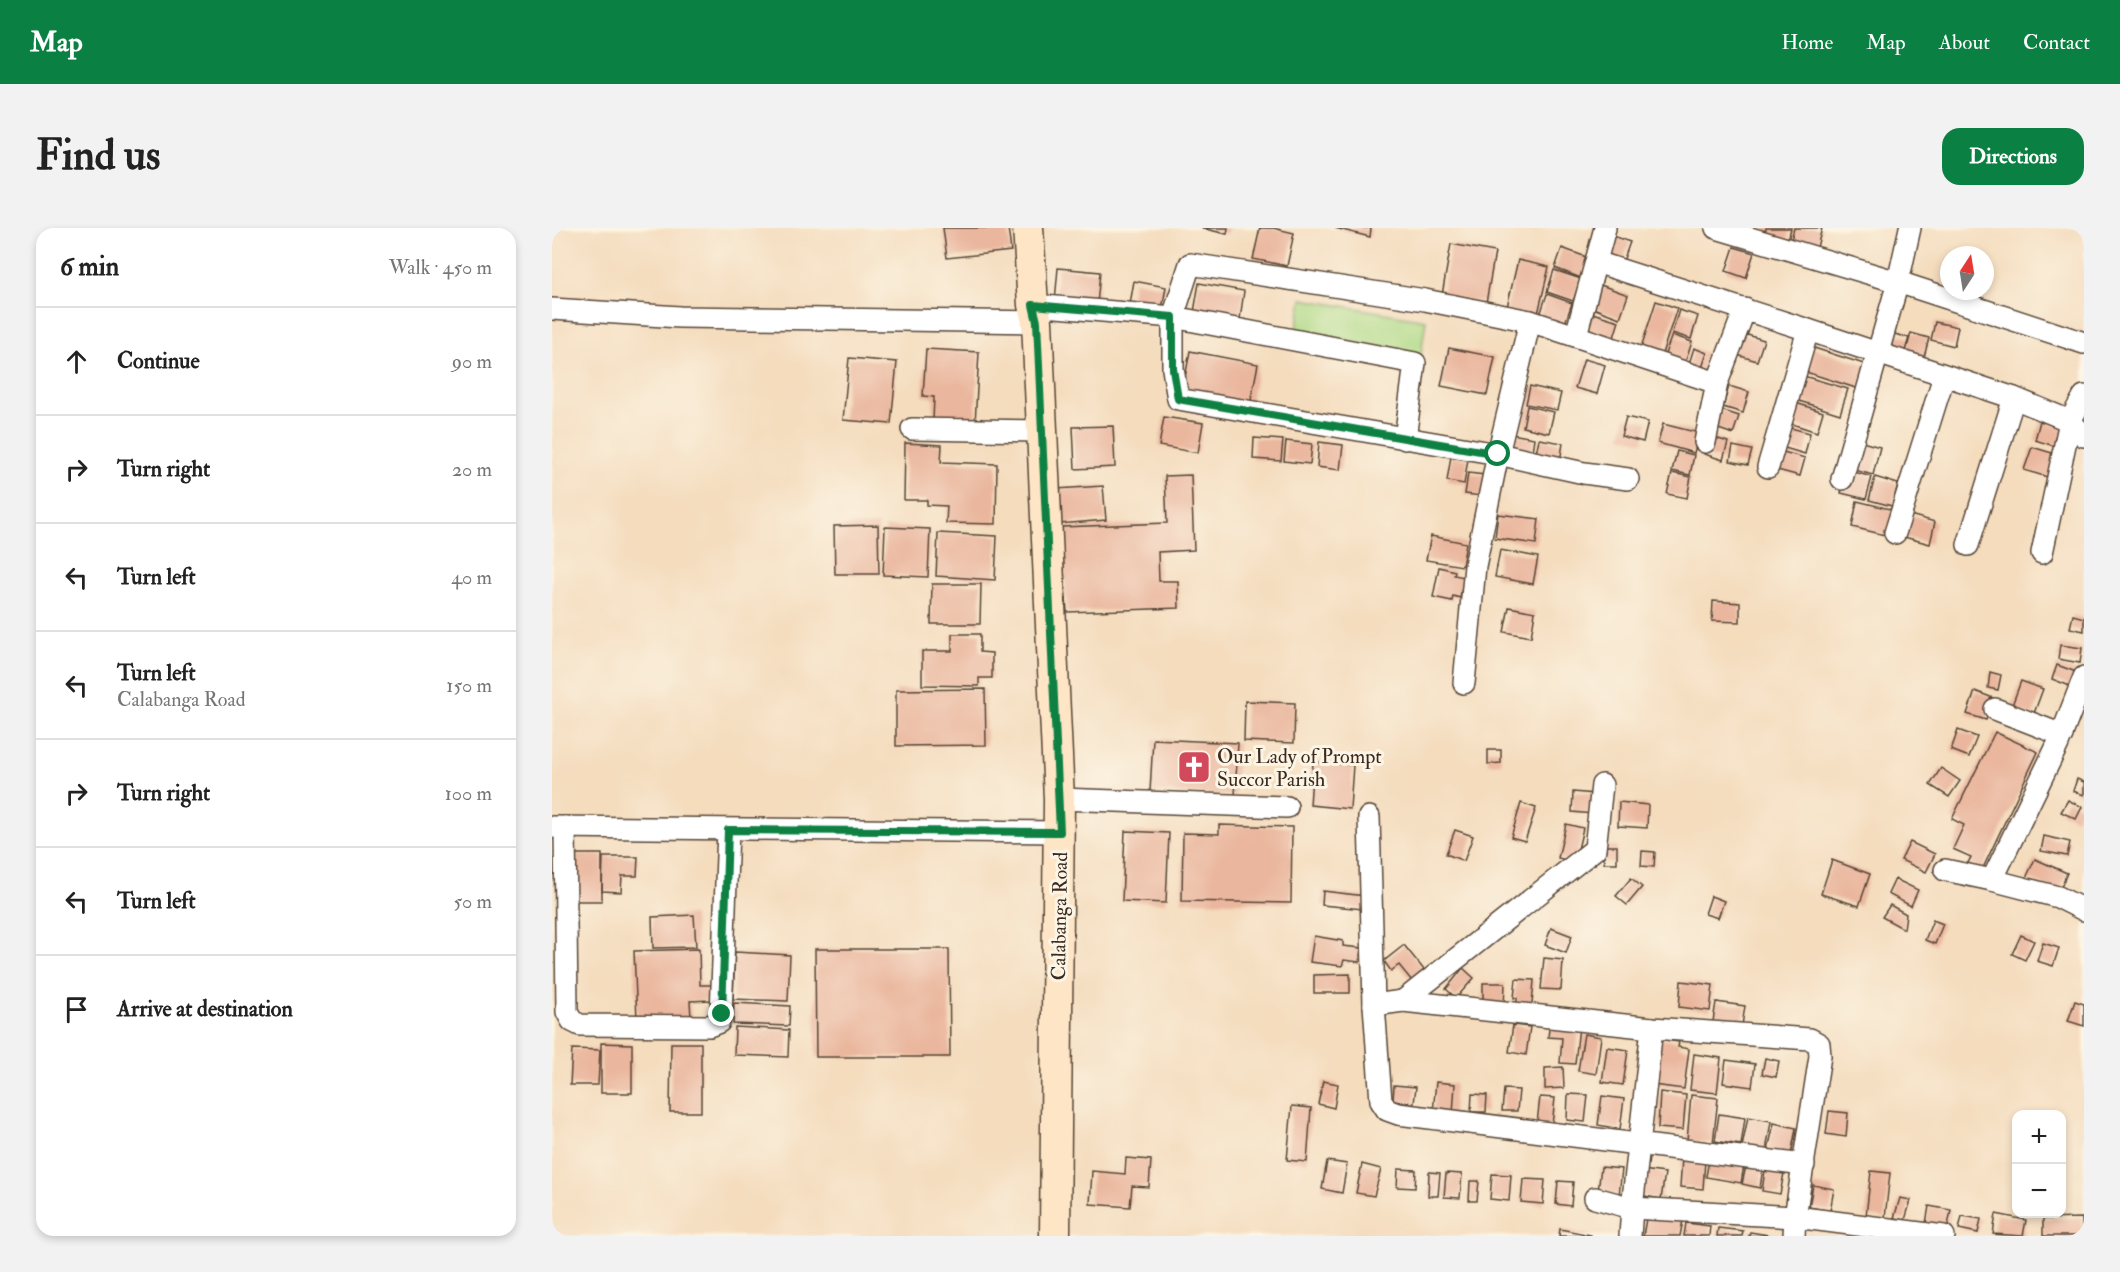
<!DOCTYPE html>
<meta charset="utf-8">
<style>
:root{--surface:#fff;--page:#f2f2f2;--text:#222;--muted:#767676;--line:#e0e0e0;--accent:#0b8043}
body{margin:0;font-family:"IM FELL Double Pica",serif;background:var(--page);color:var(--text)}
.controls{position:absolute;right:18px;bottom:18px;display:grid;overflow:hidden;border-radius:12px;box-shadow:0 3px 9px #0003}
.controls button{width:54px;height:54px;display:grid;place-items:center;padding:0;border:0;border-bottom:2px solid var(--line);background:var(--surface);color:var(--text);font:30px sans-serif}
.compass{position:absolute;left:1388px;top:18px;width:54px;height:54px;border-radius:50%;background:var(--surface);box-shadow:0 3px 9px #0003;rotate:12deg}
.stop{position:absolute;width:18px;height:18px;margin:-14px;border:4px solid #0b8043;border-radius:50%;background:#fff}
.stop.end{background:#0b8043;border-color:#fff;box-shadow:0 2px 6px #0008}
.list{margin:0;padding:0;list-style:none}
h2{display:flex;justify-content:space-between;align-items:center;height:78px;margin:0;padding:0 24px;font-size:26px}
h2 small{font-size:20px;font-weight:400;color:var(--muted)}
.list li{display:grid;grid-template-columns:39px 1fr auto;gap:18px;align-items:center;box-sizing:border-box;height:108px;padding:0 24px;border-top:2px solid var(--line)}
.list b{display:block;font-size:22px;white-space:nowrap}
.list p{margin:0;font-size:20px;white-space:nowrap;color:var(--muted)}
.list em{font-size:20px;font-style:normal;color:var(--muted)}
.icon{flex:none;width:33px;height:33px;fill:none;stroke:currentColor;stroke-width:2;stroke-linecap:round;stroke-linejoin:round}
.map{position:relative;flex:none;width:1532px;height:1008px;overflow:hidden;border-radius:18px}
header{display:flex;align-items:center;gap:36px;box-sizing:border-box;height:84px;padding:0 30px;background:var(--accent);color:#fff}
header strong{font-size:28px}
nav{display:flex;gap:33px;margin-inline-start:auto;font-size:21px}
.intro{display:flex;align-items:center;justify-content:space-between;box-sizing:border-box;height:144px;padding:0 36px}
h1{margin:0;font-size:42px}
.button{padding:15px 27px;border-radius:18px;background:var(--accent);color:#fff;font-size:21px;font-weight:700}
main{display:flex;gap:36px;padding:0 36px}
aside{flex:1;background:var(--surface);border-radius:18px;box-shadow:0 3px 9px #0003}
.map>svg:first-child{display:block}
.green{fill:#aed985;stroke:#748252;stroke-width:1.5}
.building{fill:#eab69d}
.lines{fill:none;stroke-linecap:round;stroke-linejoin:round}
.minor-casing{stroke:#574536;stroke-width:24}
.secondary-casing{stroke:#574536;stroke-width:33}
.minor{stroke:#fff;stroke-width:21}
.secondary{stroke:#fde5c5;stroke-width:30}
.route{stroke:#0b8043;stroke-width:8}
.labels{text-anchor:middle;stroke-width:6;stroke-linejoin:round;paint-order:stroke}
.poi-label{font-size:20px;fill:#3b2a1e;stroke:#fcf5e5;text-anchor:start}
.street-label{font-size:20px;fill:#3b2a1e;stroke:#fcf5e5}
</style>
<header>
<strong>Map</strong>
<nav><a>Home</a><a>Map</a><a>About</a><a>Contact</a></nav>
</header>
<div class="intro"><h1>Find us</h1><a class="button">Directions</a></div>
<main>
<aside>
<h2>6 min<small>Walk · 450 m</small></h2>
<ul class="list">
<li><svg class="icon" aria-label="ahead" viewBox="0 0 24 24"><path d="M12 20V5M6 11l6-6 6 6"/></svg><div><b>Continue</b></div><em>90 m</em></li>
<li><svg class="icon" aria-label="right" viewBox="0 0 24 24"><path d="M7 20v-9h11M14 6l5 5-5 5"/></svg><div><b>Turn right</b></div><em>20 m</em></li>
<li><svg class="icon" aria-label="left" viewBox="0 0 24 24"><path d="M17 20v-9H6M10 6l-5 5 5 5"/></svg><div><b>Turn left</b></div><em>40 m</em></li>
<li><svg class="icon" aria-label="left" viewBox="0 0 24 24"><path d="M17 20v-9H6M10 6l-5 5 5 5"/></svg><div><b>Turn left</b><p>Calabanga Road</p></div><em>150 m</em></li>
<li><svg class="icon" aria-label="right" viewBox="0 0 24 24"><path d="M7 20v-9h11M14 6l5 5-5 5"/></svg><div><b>Turn right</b></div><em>100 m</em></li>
<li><svg class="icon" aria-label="left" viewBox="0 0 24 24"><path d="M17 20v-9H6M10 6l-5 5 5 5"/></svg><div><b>Turn left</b></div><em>50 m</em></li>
<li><svg class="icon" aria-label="arrive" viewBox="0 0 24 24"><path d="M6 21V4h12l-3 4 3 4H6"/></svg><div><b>Arrive at destination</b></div></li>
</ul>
</aside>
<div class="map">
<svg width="1532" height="1008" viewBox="0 0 1532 1008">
<rect width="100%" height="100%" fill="#fcf5e5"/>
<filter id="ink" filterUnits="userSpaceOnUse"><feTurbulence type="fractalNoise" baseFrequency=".0167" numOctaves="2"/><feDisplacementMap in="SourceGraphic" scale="12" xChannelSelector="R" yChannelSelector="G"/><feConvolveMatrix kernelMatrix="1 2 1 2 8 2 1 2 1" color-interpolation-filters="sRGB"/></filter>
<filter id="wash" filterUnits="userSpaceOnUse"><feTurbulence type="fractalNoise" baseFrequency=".008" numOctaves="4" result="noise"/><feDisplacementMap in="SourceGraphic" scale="24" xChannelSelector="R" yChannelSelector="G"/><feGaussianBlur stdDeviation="1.35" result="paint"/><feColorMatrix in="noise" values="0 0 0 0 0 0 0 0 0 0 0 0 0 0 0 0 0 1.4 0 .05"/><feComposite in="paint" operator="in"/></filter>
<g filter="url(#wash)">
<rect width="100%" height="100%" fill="#f4dcbd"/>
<polygon class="green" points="750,71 874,92 867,139 742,117"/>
<g id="blocks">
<g class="building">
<polygon points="391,0 456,0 459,23 395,30"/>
<polygon points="649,0 676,0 675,6"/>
<polygon points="708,0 721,0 742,5 735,38 701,31"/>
<polygon points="783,0 819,0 818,9"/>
<polygon points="1214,0 1239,0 1235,17 1212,11"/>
<polygon points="1242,0 1270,0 1263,27 1237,20"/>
<polygon points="1058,7 1078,14 1069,39 1049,32"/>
<polygon points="899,16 943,24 934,75 890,67"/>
<polygon points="1182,19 1202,25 1194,50 1174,43"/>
<polygon points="1010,20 1037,30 1029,50 1003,40"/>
<polygon points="966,32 997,39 985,90 954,83"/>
<polygon points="506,40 548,44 545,77 503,73"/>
<polygon points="1002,42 1029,51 1021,73 995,64"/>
<polygon points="582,53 614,59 609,87 577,82"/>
<polygon points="647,55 692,63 688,91 642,84"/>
<polygon points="1046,56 1076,67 1068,90 1038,79"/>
<polygon points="995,66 1020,75 1012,98 987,90"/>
<polygon points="1104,73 1125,80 1108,132 1087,126"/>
<polygon points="1127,82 1146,88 1139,111 1120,105"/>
<polygon points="1037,84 1067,93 1060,116 1030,107"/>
<polygon points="1383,94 1406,99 1402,118 1379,112"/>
<polygon points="1189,105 1212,112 1205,133 1182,126"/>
<polygon points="1339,105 1357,110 1351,129 1333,123"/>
<polygon points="1359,105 1377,110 1371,133 1353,127"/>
<polygon points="1120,107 1140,114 1131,141 1110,134"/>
<polygon points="1259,119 1315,137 1307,161 1251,143"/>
<polygon points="897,120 943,129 935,167 889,158"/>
<polygon points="1142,120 1155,125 1148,146 1135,142"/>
<polygon points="374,121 427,124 423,196 381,193 382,169 371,168"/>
<polygon points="638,123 706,136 698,178 630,166"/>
<polygon points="297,130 345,134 339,196 291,192"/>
<polygon points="1032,131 1053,137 1045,166 1023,160"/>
<polygon points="1248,147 1296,161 1288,186 1241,171"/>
<polygon points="978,158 1009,165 1005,182 974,176"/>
<polygon points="1177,158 1197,164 1191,185 1171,179"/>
<polygon points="1241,174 1271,184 1265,204 1234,194"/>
<polygon points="975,178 1002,184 997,205 971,199"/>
<polygon points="1166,181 1187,188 1181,206 1161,199"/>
<polygon points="612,189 651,195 646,225 607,218"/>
<polygon points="1074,189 1096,194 1091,214 1069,208"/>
<polygon points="1488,193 1515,201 1509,220 1483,212"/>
<polygon points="1111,196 1147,205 1142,225 1106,215"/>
<polygon points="561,198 563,239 523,241 521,199"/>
<polygon points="1231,198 1258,205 1253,226 1226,218"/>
<polygon points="959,206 982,210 979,230 956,226"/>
<polygon points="1157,208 1176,214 1171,232 1152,226"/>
<polygon points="702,210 731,212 729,233 701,231"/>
<polygon points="987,211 1011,215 1008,234 983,230"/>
<polygon points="1303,212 1328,219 1321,247 1295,240"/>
<polygon points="734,213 760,216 758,236 732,233"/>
<polygon points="767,214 791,217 788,242 765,239"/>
<polygon points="353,215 390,217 389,234 445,236 444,296 394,295 395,278 375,277 375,272 352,272"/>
<polygon points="1181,218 1200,222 1196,237 1178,233"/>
<polygon points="1480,219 1510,228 1502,251 1472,242"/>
<polygon points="1224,222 1253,230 1248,248 1218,240"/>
<polygon points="1125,223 1142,227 1138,247 1120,243"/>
<polygon points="899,228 916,231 912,256 895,253"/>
<polygon points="1295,242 1320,249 1314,271 1289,265"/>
<polygon points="916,245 933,247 930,268 913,266"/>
<polygon points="1120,245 1139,249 1135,270 1115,266"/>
<polygon points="639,247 642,322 606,324 607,353 626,353 627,380 515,384 509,299 615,295 613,248"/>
<polygon points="1323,249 1346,256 1340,278 1317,272"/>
<polygon points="551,258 554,292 507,296 504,261"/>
<polygon points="1305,273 1342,282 1337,308 1300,299"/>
<polygon points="946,286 987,291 984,316 943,310"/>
<polygon points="1358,287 1383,294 1378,316 1352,309"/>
<polygon points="326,297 327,346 283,346 282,298"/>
<polygon points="333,299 378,301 376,349 331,347"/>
<polygon points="386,305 445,308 443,352 384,348"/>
<polygon points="879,308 914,315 910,338 874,332"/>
<polygon points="948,322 986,329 981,356 943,349"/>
<polygon points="887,339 903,343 902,347 912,349 908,370 901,368 900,373 881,369"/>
<polygon points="380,356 429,356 428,396 379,396"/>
<polygon points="1161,373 1188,375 1188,394 1160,393"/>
<polygon points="957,379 983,384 979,409 952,404"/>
<polygon points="1521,387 1532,390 1532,403 1518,400"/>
<polygon points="400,406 428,406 428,424 440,425 440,450 427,450 427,458 370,457 370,423 400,423"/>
<polygon points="1508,417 1530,420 1528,435 1506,431"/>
<polygon points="1505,437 1524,444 1518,458 1500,451"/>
<polygon points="1438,444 1449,447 1446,462 1436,460"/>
<polygon points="1469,453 1491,461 1481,488 1459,480"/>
<polygon points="433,461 434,517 344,518 344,462"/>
<polygon points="1423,463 1441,470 1434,492 1415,486"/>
<polygon points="693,473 743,475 742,515 692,513"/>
<polygon points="1406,502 1425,509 1417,529 1399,522"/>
<polygon points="1443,504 1486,524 1430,642 1416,635 1419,629 1401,621 1412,597 1400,591"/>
<polygon points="601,511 686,515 683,568 598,564"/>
<polygon points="936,522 949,522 949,535 936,536"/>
<polygon points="761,534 801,537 798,581 758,577"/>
<polygon points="1389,540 1408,553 1397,569 1378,557"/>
<polygon points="1525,551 1532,554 1532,567 1521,563"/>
<polygon points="1021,564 1043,566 1041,586 1020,584"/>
<polygon points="1516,572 1530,579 1524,591 1509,584"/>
<polygon points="1067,574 1096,577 1095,600 1066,598"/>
<polygon points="969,575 984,580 973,613 959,609"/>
<polygon points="1014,596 1031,600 1023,634 1006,630"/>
<polygon points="667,597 740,599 739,675 630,673 631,605 667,606"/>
<polygon points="903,602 921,608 912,633 894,626"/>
<polygon points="573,603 617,605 614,675 570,673"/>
<polygon points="1492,608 1518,614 1515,628 1489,623"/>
<polygon points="1358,614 1383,626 1374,644 1349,632"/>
<rect x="1052" y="618" width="13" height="17"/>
<polygon points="1090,623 1103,624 1102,639 1089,638"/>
<rect x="19" y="626" width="31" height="47"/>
<polygon points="51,629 86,629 85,648 70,648 69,664 50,663"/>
<polygon points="1483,631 1515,645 1507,664 1474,650"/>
<polygon points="1280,632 1318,646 1307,678 1269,666"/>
<polygon points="1079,650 1090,659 1075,677 1064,668"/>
<polygon points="1343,651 1366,662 1359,678 1336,666"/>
<polygon points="771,663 813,668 811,681 770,677"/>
<polygon points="1159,668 1172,673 1166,690 1153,686"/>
<polygon points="1338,677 1354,686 1352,701 1330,689"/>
<polygon points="142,687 144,719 101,720 100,689"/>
<polygon points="1381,692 1391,696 1383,716 1373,712"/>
<polygon points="999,700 1020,708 1014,725 993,717"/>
<polygon points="1469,707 1482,713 1473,732 1460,726"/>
<polygon points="762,708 791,713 791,718 809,720 807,734 792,732 790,738 758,734"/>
<polygon points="1491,715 1507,720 1501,738 1485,733"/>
<polygon points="852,717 873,743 860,753 847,737 839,743 832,733"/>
<polygon points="147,721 148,757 159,757 159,772 138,773 139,790 85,792 82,723"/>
<polygon points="263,721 397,721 398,829 264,829"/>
<polygon points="183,724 238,727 236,773 181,771"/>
<polygon points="992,730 1011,732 1009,762 989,761"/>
<polygon points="911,740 922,750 904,770 894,761"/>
<polygon points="798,746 798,765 762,765 762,747"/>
<polygon points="964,751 982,752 980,776 965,775 965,770 962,770"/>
<polygon points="1129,753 1161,757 1158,783 1127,779"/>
<polygon points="931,755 953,755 952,780 931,779"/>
<polygon points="1523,773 1532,776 1532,798 1516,793"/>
<polygon points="1164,774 1193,778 1189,804 1160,800"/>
<polygon points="182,775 238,778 237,798 181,796"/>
<polygon points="998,794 1027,798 1023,836 1008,835 1010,810 996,809"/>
<polygon points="961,797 978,799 974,827 957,824"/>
<polygon points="183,799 237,802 236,829 182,827"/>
<polygon points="1032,806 1049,809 1044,846 1026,843"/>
<polygon points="1106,811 1127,814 1126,819 1137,821 1132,861 1101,857"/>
<polygon points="49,815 80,816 80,865 49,865"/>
<polygon points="119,815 149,815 149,884 118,884"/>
<polygon points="1055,819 1076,822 1071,857 1050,854"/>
<polygon points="20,821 48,822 46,857 18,857"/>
<polygon points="1142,826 1169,830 1165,865 1138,862"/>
<polygon points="1213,830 1227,833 1224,849 1210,846"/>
<polygon points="1174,832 1203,836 1200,859 1171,855"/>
<polygon points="1011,839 1012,860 993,861 993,840"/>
<polygon points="771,853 786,856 782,880 766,876"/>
<polygon points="884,854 903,856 901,886 881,884"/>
<polygon points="842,857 864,859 862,875 841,873"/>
<polygon points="952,861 967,862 965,883 950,883"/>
<polygon points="1108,864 1134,867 1131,902 1106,900"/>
<polygon points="920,866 935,867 934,884 919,884"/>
<polygon points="1016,866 1036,867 1033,894 1015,892"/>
<polygon points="1139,867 1166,870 1161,915 1135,913"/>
<polygon points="1050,868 1072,871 1068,901 1046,897"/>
<polygon points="988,869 1003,870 1000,897 985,895"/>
<polygon points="740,878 759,880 755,934 735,932"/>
<polygon points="1277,883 1296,885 1294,909 1274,906"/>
<polygon points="1167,886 1193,890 1189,917 1163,913"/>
<polygon points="1196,889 1219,893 1214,923 1190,919"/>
<polygon points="1222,895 1244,900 1239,927 1216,922"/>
<polygon points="574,930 599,932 597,959 580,958 578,979 538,976 540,943 573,946"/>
<polygon points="1130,930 1153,932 1151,961 1128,959"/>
<polygon points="1157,931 1192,937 1189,955 1154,949"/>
<polygon points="775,933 795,936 790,965 770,961"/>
<polygon points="810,936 829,941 822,968 804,965"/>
<polygon points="1194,938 1211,940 1208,960 1190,956"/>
<polygon points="1049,939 1070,941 1067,967 1046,964"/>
<polygon points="846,941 864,942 863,960 845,959"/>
<polygon points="1090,942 1113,945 1109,971 1087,967"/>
<polygon points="1213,942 1232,945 1228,966 1210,963"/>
<polygon points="1319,943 1338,945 1333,990 1314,988"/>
<polygon points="877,944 888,945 886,968 876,968"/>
<polygon points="894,945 910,946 908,970 892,969"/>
<polygon points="940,946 959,947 957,973 938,971"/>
<polygon points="971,951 993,952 991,976 969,974"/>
<polygon points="918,953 927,953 925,973 917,973"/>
<polygon points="1006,953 1021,954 1019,978 1004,976"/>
<polygon points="1261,957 1282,961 1278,983 1257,979"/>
<polygon points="1348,970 1359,972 1353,992 1342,990"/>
<polygon points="1377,978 1399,982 1396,998 1374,995"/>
<polygon points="1095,985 1131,992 1128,1008 1091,1008"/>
<polygon points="1444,986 1474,992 1471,1008 1441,1006"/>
<polygon points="1410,988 1429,991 1426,1005 1407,1001"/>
<polygon points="1530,990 1530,1008 1491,1008 1491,991"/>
<polygon points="1134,995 1158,998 1157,1008 1132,1008"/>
<polygon points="1166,1000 1191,1003 1190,1008 1165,1008"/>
<polygon points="1008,1001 1039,1007 1039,1008 1007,1008"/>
<polygon points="1198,1004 1216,1007 1216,1008 1197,1008"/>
</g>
</g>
</g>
<g filter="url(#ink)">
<use href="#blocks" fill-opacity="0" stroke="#574536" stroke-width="1.5"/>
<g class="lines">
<g class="minor-casing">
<g id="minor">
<polyline points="1164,0 1346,54 1532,115"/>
<polyline points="1044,34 1256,102 1462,170 1518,193 1532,208"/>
<polyline points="481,77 621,89 863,135 853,211"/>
<polyline points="0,81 128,89 485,94"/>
<polyline points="1024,107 1053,0"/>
<polyline points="360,201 491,203"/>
<polyline points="1153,214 1165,155 1193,81"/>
<polyline points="1216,239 1256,102"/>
<polyline points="1076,251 1032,245 946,226 626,171 621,141 621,89 638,36 873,72 978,93 1165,155"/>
<polyline points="1290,251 1346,54 1358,0"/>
<polyline points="1343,305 1392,148"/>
<polyline points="1416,317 1462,170"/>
<polyline points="1490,325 1518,193 1532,168"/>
<polyline points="1532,449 1506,516 1440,652 1506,669 1532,682"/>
<polyline points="912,455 923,338 946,226 978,93"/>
<polyline points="1443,481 1510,507"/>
<polyline points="507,571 735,579"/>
<polyline points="817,589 822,777 829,873 835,882 846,886 1252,937"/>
<polyline points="0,599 508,604"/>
<polyline points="13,599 15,784 20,793 28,797 157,798 167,794 169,786 176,602"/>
<polyline points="1393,642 1440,652"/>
<polyline points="851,773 1043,621 1050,557"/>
<polyline points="822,777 851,773 1100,800 1258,811 1267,816 1268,828 1243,989 1242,1008"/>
<polyline points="1043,970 1080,980 1243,989 1392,1008"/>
<polyline points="1078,1008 1080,980 1100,800"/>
</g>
</g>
<g class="secondary-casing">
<polyline id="secondary" points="476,0 481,77 485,94 507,571 503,1008"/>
</g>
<use href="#minor" class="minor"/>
<use href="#secondary" class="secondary"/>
</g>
</g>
<g class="lines" filter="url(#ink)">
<polyline class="route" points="170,786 176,602 508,604 485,94 481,77 621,89 621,141 626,171 946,226"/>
</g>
<defs>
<g id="church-square" transform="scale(1.725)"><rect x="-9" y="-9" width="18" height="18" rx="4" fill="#d1495b" stroke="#fcf5e5"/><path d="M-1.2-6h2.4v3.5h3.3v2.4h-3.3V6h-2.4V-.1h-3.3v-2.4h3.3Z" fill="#fff"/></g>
</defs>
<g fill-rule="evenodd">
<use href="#church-square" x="642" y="539"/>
</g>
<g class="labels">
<g class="poi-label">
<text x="665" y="535">Our Lady of Prompt<tspan x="665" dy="23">Succor Parish</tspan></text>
</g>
<g class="street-label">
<text transform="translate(507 688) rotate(-89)" y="7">Calabanga Road</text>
</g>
</g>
</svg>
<div class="controls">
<button>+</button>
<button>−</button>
</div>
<svg class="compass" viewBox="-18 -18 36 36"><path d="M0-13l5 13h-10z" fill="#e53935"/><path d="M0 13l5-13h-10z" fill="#767676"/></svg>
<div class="stop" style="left:946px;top:226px"></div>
<div class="stop end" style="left:170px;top:786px"></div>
</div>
</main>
